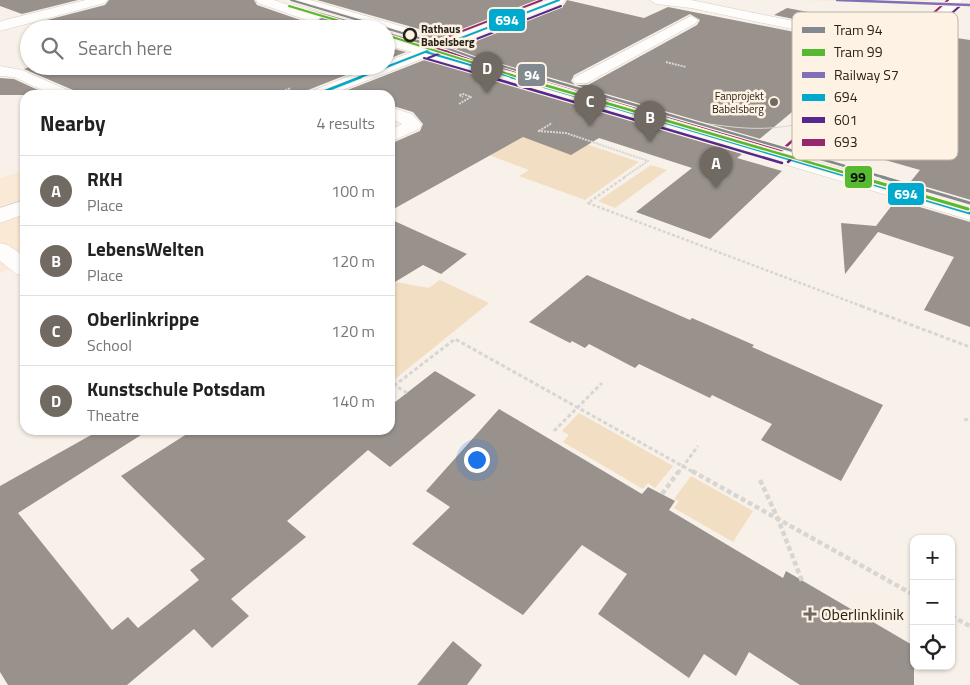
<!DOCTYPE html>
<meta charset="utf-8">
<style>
:root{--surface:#fff;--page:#f2f2f2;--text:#222;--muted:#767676;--line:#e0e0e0;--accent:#716a62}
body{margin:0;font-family:"Titillium Web",sans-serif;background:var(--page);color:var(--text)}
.controls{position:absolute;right:15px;bottom:15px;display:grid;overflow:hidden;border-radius:10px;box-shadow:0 1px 4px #0004}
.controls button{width:45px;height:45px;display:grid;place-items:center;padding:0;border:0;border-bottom:1px solid var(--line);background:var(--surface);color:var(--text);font:25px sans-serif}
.you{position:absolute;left:476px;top:459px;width:18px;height:18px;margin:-12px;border:4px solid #fff;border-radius:50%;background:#1a73e8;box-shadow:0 0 0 8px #1a73e833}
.badge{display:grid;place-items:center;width:32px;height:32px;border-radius:50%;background:var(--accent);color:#fff;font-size:16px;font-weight:700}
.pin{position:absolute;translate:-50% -41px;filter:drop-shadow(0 1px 2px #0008)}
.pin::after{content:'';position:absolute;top:26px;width:18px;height:15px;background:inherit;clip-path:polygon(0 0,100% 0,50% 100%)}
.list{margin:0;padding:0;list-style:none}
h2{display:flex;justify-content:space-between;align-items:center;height:65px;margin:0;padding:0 20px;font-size:21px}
h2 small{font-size:16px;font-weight:400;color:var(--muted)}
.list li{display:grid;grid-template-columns:32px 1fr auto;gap:15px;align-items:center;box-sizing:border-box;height:70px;padding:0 20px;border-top:1px solid var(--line)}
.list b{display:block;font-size:19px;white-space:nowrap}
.list p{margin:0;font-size:16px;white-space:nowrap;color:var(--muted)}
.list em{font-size:16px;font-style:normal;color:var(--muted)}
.icon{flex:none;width:28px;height:28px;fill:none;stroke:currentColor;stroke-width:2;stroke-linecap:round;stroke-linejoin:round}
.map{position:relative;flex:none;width:970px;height:685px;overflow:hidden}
.search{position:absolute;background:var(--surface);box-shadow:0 1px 4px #0004;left:20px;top:20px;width:375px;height:55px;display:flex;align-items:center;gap:12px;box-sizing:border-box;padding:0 18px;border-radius:28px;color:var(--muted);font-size:19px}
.panel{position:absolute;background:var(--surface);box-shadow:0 1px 4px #0004;left:20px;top:90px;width:375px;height:345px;border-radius:15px}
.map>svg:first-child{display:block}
.built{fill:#f9e9d5}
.green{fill:#f2dec2}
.building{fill:#99928c;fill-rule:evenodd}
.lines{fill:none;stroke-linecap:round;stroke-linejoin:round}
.minor-casing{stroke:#d5cfc7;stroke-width:1}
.path-far3{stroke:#d8d6d3;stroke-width:2;stroke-dasharray:2 1;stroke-linecap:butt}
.path-far2{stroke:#d8d6d3;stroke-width:2.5;stroke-dasharray:3 2;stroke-linecap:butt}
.path-far1{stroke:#d8d6d3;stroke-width:3;stroke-dasharray:4 2.5;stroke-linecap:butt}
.path{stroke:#d8d6d3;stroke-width:4.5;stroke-dasharray:5 3;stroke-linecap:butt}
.minor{fill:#fefdfc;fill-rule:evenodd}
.tram{stroke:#d8d6d4;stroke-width:1}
.bus-1-far2-casing{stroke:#fdf2e3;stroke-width:4}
.bus-1-far1-casing{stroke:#fdf2e3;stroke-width:5}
.bus-1-casing{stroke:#fdf2e3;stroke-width:6}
.bus-2-far1-casing{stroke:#fdf2e3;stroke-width:4}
.bus-2-casing{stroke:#fdf2e3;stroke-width:5}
.bus-3-far1-casing{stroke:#fdf2e3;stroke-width:4}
.bus-3-casing{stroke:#fdf2e3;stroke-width:5}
.bus-1-far2{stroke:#00a9ce;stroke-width:2}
.bus-1-far1{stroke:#00a9ce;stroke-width:2.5}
.bus-1{stroke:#00a9ce;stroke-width:3}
.bus-2-far1{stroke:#542791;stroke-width:2}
.bus-2{stroke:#542791;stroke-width:2.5}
.bus-3-far1{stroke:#95276e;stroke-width:2}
.bus-3{stroke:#95276e;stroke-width:2.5}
.rail-1-casing{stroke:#fdf2e3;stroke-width:4.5}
.rail-1{stroke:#8070b7;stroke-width:2.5}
.tram-1-far2-casing{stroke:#fdf2e3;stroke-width:4}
.tram-1-far1-casing{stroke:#fdf2e3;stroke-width:5}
.tram-1-casing{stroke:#fdf2e3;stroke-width:6}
.tram-2-far2-casing{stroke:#fdf2e3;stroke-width:4}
.tram-2-far1-casing{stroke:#fdf2e3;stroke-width:5}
.tram-2-casing{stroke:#fdf2e3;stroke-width:6}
.tram-1-far2{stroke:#838a8f;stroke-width:2}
.tram-1-far1{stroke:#838a8f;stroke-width:2.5}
.tram-1{stroke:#838a8f;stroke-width:3}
.tram-2-far2{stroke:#57b932;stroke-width:2}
.tram-2-far1{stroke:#57b932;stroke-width:2.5}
.tram-2{stroke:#57b932;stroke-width:3}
.stop-dot{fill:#fdf2e3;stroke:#292219;stroke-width:2.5}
.poi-dot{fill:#716a62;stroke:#fdf2e3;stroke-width:2}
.labels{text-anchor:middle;stroke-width:5;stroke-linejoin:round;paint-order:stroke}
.far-stop-label{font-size:11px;font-weight:bold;fill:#292219;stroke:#fdf2e3;text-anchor:start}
.far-poi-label{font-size:11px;fill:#292219;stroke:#fdf2e3;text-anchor:end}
.near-poi-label{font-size:16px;fill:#292219;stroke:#fdf2e3;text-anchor:start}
.key{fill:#fdf2e3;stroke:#bdb4a6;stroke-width:1}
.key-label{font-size:14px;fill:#292219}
.line-badge{stroke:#fdf2e3;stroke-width:2}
.badge-label{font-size:14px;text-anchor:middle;font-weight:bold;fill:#fff}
.pale-badge-label{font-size:14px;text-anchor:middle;font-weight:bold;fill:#111}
</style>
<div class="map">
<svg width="970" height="685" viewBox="0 0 970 685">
<rect width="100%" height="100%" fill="#f7f1e9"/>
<g class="built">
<polygon points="801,0 929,0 923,4"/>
<polygon points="25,170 25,262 0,273 0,178"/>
</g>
<g class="green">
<polygon points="543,125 560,135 639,162 585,200 519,176 529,170 489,155"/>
<polygon points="651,165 667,170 615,208 598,201"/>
<polygon points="440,280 489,303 390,383 390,281 429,288"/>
<polygon points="579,413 673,466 655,488 648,483 643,489 563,442 569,435 562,431"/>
<polygon points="691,476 753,511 733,542 674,508 679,501 674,499"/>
</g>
<g class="building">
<polygon points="0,0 78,0 22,14 0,6"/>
<polygon points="109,0 254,0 257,5 309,23 315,24 322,17 320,13 304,8 378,29 64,29 43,21 105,5"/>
<polygon points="317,0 543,0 425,45 386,34 386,32 413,40 418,39 422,35 419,29"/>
<path d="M567,0L644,18L668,7L870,47L756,142L446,51L564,5ZM690,14L700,20L697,25L588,85H575L571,81L574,75Z"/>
<polygon points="787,8 892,28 882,37 774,15"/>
<polygon points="950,37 970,40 970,204 907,186 920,170 836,146"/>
<polygon points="386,47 406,52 386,60"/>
<polygon points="427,59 742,154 737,158 782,171 710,239 636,212 692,168 599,138 571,155 523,137 390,211 390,144 420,131 423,124 413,112 390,105 390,95 335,95"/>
<polygon points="32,66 369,66 308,90 305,95 76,95 73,90 24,69"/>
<polygon points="0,78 14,79 49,95 0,95"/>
<polygon points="896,200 970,222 970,327 924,310 954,257 878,232 845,274 841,223 876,226"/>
<polygon points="390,219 467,254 441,274 423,265 390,285"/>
<polygon points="587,275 690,320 692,318 754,345 752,347 883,405 841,481 761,440 772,424 712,395 710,398 639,364 635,368 589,344 585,348 572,341 570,343 529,322"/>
<polygon points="435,371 476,395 390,467 368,450 287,521 306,537 231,599 249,616 212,648 194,629 127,685 8,685 0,672 0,486 100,430 149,430 18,513 112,630 128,617 138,628 199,580 190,570 205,559 121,476 193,430 390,430 390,406"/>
<polygon points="499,409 642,494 648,487 675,501 669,510 783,578 786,571 914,646 914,685 800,685 749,652 736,676 704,654 689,678 598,614 627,574 582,545 523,615 412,544 450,507 426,491"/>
<polygon points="453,641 482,665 467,685 417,685"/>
</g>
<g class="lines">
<g class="minor-casing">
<g id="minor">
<polygon points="86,0 107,0 105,3 0,31 0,22 5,20"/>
<polygon points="256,0 274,0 319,15 320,18 314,22 309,21 258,3"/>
<polygon points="291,0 310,0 418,31 420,34 418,37 413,38 386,30 386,29 293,3"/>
<polygon points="548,0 565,0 563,3 440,51 780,151 893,50 691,8 656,4 650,0 691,0 901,43 950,0 963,0 797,156 970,206 970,220 427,57 330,95 307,95 309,92 375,66 386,66 386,62 412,52 386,45 386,36 425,47"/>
<polygon points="691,16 698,20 696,23 587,83 575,83 573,80 575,77"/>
<polygon points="0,66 22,70 72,92 74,95 53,95 14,77 0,76"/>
<polygon points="390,107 412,114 422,125 419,129 390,142 390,130 402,124 390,118"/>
<polygon points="25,200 25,214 0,223 0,208"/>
<polygon points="0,243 8,245 25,257 25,276 16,274 0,261"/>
</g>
</g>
<g class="path-far3">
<polyline points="666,62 686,67"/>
<polyline points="274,95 281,92"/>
<polyline points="288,95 281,92 291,88"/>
<polyline points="459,104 471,97 463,94 459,95 463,97"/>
<polyline points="538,131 566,133 648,161 623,178"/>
<polyline points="539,131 552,123"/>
</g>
<polyline class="path-far2" points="625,177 588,203 864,307"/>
<g class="path-far1">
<polyline points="861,306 970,347"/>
<polyline points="407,393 395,385 455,339 695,473"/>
<polyline points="964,420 970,419"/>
<polyline points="554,431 602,383"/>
<polyline points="678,473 698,446"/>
</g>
<g class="path">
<polyline points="692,471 914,595"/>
<polyline points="760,480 778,519 802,581"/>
<polyline points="662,494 679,471"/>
<polyline points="951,616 970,626"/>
</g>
<use href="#minor" class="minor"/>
<g class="tram">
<path d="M691,121C739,129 775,134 821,117L917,29"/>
<polyline points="815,121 808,128 804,138 817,153 848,171"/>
</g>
<g class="bus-1-far2-casing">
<g id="bus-1-far2">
<polyline points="426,52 515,78"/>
<polyline points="358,78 559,0"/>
</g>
</g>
<g class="bus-1-far1-casing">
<g id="bus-1-far1">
<polyline points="511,77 853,178"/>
<polyline points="315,95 361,77"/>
</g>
</g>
<g class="bus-1-casing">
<polyline id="bus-1" points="849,177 970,213"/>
</g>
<g class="bus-2-far1-casing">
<g id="bus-2-far1">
<polyline points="424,58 493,78"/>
<polyline points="428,58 561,6"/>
<polyline points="880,78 961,5"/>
</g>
</g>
<g class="bus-2-casing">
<g id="bus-2">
<polyline points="489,77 782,163"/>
<polyline points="788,162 882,77"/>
</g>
</g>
<g class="bus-3-far1-casing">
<g id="bus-3-far1">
<polyline points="424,46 542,0"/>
<polyline points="428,46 538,78"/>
<polyline points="861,78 948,0"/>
</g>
</g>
<g class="bus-3-casing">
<polyline id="bus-3" points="534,77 782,150 863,77"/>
</g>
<use href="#bus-1-far2" class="bus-1-far2"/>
<use href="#bus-1-far1" class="bus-1-far1"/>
<use href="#bus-1" class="bus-1"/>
<use href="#bus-2-far1" class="bus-2-far1"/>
<use href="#bus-2" class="bus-2"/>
<use href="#bus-3-far1" class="bus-3-far1"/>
<use href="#bus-3" class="bus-3"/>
<g class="rail-1-casing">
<polyline id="rail-1" points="837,0 970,5"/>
</g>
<use href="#rail-1" class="rail-1"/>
<g class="tram-1-far2-casing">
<polyline id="tram-1-far2" points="291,0 419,38 474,58 544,78"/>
</g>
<g class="tram-1-far1-casing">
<polyline id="tram-1-far1" points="539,77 886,178"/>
</g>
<g class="tram-1-casing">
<polyline id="tram-1" points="882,177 970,203"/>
</g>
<g class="tram-2-far2-casing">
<g id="tram-2-far2">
<polyline points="289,6 366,29"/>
<polyline points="386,35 521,78"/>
</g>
</g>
<g class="tram-2-far1-casing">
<polyline id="tram-2-far1" points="517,77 863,178"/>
</g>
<g class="tram-2-casing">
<polyline id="tram-2" points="859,177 968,209"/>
</g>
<use href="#tram-1-far2" class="tram-1-far2"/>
<use href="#tram-1-far1" class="tram-1-far1"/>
<use href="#tram-1" class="tram-1"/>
<use href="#tram-2-far2" class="tram-2-far2"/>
<use href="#tram-2-far1" class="tram-2-far1"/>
<use href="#tram-2" class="tram-2"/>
</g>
<circle class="stop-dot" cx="410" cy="35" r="6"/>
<g class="poi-dot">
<circle cx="774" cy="102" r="5"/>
<path d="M807.5 606.5h5v5h5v5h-5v5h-5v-5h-5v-5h5z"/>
</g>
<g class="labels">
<g class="far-stop-label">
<text x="421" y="33">Rathaus<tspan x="421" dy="13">Babelsberg</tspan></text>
</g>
<g class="far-poi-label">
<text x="764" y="100">Fanprojekt<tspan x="764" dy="13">Babelsberg</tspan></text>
</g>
<g class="near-poi-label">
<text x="821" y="620">Oberlinklinik</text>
</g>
</g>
<rect x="792" y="12" width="166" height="148" rx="8" class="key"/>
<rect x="802" y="27" width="23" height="6" fill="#838a8f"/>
<rect x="802" y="49" width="23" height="7" fill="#57b932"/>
<rect x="802" y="72" width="23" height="6" fill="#8070b7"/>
<rect x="802" y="94" width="23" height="7" fill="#00a9ce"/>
<rect x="802" y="117" width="23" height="6" fill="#542791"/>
<rect x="802" y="139" width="23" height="7" fill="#95276e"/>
<g class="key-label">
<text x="834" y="35">Tram 94</text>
<text x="834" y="57">Tram 99</text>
<text x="834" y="80">Railway S7</text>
<text x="834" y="102">694</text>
<text x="834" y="125">601</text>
<text x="834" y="147">693</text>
</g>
<g class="line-badge">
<rect x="488" y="8" width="38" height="24" rx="5" fill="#00a9ce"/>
<rect x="517" y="63" width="29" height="24" rx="5" fill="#838a8f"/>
<rect x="844" y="165" width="29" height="24" rx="5" fill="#57b932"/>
<rect x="887" y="182" width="38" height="24" rx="5" fill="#00a9ce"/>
</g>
<g class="badge-label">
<text x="507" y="25">694</text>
<text x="532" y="80">94</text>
<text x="906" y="199">694</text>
</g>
<g class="pale-badge-label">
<text x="858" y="182">99</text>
</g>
</svg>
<div class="controls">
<button>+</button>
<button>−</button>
<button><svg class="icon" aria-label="locate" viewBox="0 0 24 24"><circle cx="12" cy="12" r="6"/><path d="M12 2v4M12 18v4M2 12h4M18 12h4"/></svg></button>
</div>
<div class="you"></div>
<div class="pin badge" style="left:716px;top:188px">A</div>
<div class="pin badge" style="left:650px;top:142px">B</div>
<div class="pin badge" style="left:590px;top:126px">C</div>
<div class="pin badge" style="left:487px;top:93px">D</div>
<div class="search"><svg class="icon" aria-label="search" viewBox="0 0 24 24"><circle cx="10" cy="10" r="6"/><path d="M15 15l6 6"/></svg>Search here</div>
<section class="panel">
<h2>Nearby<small>4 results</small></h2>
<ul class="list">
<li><span class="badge">A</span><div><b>RKH</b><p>Place</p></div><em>100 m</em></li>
<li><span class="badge">B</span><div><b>LebensWelten</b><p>Place</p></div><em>120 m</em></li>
<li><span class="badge">C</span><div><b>Oberlinkrippe</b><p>School</p></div><em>120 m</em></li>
<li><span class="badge">D</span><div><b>Kunstschule Potsdam</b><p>Theatre</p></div><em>140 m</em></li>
</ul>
</section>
</div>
